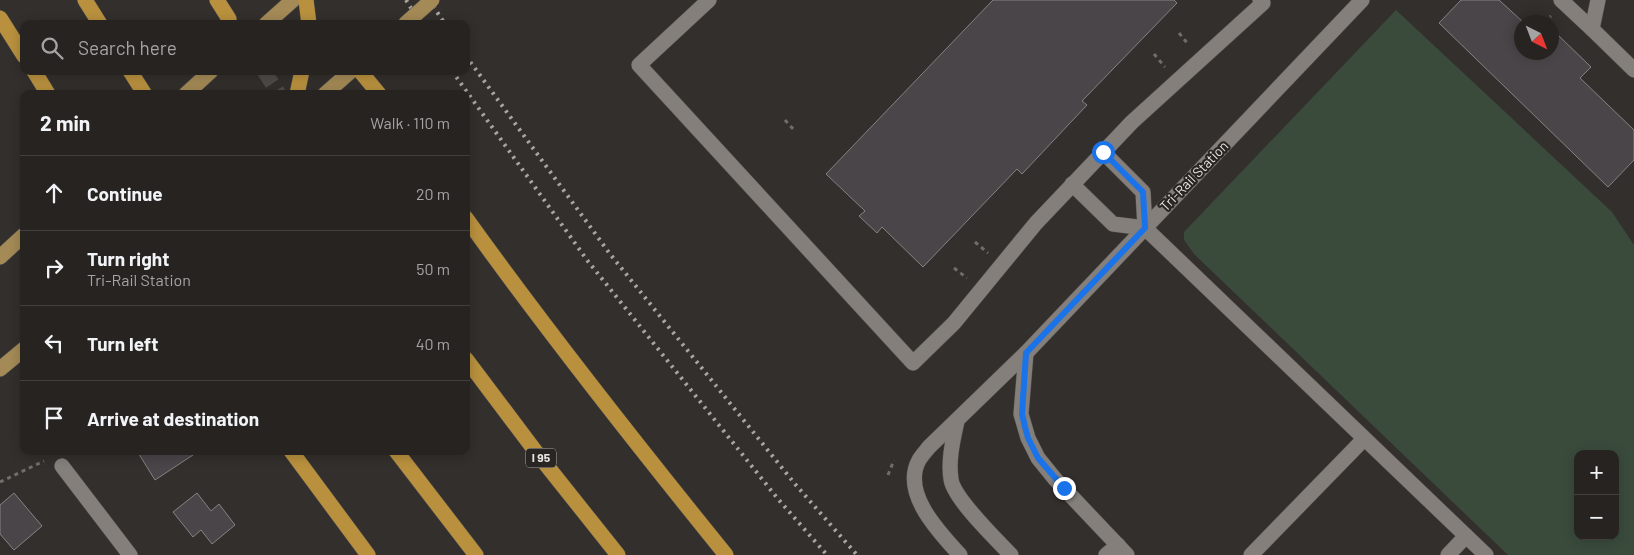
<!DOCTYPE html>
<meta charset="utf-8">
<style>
:root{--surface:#262321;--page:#2e2b2a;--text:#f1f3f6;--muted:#a4a4a5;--line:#42403f}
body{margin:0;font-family:Barlow,sans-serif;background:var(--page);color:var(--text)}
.controls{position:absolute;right:15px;bottom:15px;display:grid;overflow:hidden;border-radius:10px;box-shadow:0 2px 12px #0003}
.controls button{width:45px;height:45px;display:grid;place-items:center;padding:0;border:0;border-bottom:1px solid var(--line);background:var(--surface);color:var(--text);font:25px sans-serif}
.compass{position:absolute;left:1514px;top:15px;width:45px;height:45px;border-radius:50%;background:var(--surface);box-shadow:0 2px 12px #0003;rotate:138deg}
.stop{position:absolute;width:15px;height:15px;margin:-11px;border:4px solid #1a73e8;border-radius:50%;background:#fff}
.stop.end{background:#1a73e8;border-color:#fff;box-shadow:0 1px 5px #0008}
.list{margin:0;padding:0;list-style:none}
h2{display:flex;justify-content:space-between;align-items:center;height:65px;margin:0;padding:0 20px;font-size:21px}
h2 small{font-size:16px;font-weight:400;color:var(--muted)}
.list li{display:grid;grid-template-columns:32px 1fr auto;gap:15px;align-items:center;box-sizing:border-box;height:75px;padding:0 20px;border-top:1px solid var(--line)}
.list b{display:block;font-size:19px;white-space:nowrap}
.list p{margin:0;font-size:16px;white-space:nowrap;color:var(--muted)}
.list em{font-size:16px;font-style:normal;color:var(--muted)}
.icon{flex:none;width:28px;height:28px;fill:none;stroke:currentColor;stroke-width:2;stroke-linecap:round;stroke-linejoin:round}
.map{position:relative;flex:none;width:1634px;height:555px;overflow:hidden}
.search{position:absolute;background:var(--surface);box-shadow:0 2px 12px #0003;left:20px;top:20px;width:450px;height:55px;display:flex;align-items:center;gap:12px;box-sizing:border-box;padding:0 18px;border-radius:10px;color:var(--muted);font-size:19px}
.panel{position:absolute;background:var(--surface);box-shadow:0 2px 12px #0003;left:20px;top:90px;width:450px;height:365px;border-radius:10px}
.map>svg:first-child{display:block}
.green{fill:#3a4b3c;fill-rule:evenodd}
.building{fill:#4a4548;stroke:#878184}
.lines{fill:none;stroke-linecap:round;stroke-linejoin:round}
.highway-tunnel{stroke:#4e4a47;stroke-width:15;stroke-dasharray:15 8;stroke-linecap:butt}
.minor-casing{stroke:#504d4a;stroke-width:16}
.major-casing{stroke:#504d4a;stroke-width:16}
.highway-casing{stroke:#504d4a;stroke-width:16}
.path{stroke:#706d6a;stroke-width:3;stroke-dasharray:4 4;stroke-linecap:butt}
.minor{stroke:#847f7b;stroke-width:15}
.major{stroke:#a48a56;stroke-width:15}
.highway{stroke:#b9913e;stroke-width:15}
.rail{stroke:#a8a5a2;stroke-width:4;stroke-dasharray:2.5 5;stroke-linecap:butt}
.major-bridge-casing{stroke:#504d4a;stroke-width:16;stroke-linecap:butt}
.major-bridge{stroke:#a48a56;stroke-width:15}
.route{stroke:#1a73e8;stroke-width:6}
.labels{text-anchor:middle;stroke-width:4.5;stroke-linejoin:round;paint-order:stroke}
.shield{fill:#292522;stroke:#aeaba8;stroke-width:1}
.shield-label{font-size:12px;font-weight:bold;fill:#e7e5e2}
.street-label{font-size:14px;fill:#e7e5e2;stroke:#292522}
</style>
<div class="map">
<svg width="1634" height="555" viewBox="0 0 1634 555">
<rect width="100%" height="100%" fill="#332f2c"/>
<path class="green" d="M1396,10L1612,212L1634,245V555H1508L1194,254L1184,240V232ZM1578,454H1615V536H1578Z"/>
<g class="building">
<polygon points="993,0 1174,0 1177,3 1082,101 1087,105 1022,174 1017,169 923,267 882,227 877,233 859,216 865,211 826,174"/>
<polygon points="1461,0 1499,0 1523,22 1522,52 1552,52 1552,42 1558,35 1591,67 1580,78 1634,130 1634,160 1608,187 1439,23"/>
<polygon points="137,451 195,451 196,453 155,480"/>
<polygon points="14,493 42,526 14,550 0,534 0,505"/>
<polygon points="197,493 211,511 219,504 235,525 212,544 201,530 193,537 173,512"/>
</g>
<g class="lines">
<polyline class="highway-tunnel" points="264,71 279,94"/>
<g class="minor-casing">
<g id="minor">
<polyline points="709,0 639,65 913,363 954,323 1036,223 1132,122 1263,3 1260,0"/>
<polyline points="1561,0 1592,29"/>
<polyline points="1598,0 1592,29 1634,70"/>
<polyline points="1103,152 1143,192 1145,228"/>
<polyline points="1072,184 1113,224 1145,228 1486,555"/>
<polyline points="1026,353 1021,414 1028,438 1038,458 1055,479 1127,555"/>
<path d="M957,421C953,440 948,460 951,479C953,498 996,539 1011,555"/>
<polyline points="62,466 130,555"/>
<path d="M960,555C939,532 901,493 919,460C922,455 926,451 929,447L1026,353L1362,0"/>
<polyline points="1106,555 1118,545"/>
<polyline points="1251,555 1364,439"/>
<polyline points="1448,555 1466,536"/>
</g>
</g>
<g class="major-casing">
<g id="major">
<polyline points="266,24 293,0"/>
<polyline points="186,94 211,71"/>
<polyline points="325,94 351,71"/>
<polyline points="0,257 24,235"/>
<polyline points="0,369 24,349"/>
</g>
</g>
<g class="highway-casing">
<g id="highway">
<polyline points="85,0 100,24"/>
<polyline points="217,0 229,19"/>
<polyline points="306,0 309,24"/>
<polyline points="0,18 24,56"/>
<polyline points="34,71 48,94"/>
<polyline points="130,71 144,93"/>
<polyline points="360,71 379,94"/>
<polyline points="297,94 302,71"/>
<path d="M466,218C549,334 637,445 726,555"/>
<polyline points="466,359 536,452 618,555"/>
<polyline points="291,451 368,555"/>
<polyline points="396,451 476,555"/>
</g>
</g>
<g class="path">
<polyline points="1544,22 1551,16"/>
<polyline points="1179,33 1188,44"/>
<polyline points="1154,54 1165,67"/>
<polyline points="785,120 795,131"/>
<polyline points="975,242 988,253"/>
<polyline points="954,268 967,278"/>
<polyline points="888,475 894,460"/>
<polyline points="0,482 44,461"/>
</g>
<use href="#minor" class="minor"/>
<use href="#major" class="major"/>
<use href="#highway" class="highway"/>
<g class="rail">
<polyline points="406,0 421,24"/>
<polyline points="429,0 445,24"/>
<polyline points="466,56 610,254 795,484 857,555"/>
<polyline points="452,71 587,260 778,499 827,555"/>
</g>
<g class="major-bridge-casing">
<polyline id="major-bridge" points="405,24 432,0"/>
</g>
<use href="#major-bridge" class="major-bridge"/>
</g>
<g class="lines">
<polyline class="route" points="1064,488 1038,458 1028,438 1025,427 1022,414 1026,353 1145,228 1143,192 1103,152"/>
</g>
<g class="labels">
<rect class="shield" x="526" y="448.5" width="30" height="19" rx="4"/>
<g class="shield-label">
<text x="541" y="462">I 95</text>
</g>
<g class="street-label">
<text transform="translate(1194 176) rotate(-46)" y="5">Tri-Rail Station</text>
</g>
</g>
</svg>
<div class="controls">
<button>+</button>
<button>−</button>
</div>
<svg class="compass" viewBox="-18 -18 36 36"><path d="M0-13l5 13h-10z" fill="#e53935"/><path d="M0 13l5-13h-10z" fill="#a4a4a5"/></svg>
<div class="stop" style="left:1103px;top:152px"></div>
<div class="stop end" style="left:1064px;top:488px"></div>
<div class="search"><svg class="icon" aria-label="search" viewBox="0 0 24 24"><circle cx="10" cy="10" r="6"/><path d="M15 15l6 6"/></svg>Search here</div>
<section class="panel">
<h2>2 min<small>Walk · 110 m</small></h2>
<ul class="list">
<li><svg class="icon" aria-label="ahead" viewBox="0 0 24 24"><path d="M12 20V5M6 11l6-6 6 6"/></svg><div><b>Continue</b></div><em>20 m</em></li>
<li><svg class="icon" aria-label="right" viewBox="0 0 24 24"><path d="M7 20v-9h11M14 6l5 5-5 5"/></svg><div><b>Turn right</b><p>Tri-Rail Station</p></div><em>50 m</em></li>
<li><svg class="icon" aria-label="left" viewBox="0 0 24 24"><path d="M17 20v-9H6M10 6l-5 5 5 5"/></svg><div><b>Turn left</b></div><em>40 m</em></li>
<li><svg class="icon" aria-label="arrive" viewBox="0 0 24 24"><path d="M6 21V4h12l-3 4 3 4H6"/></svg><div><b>Arrive at destination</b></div></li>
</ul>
</section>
</div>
